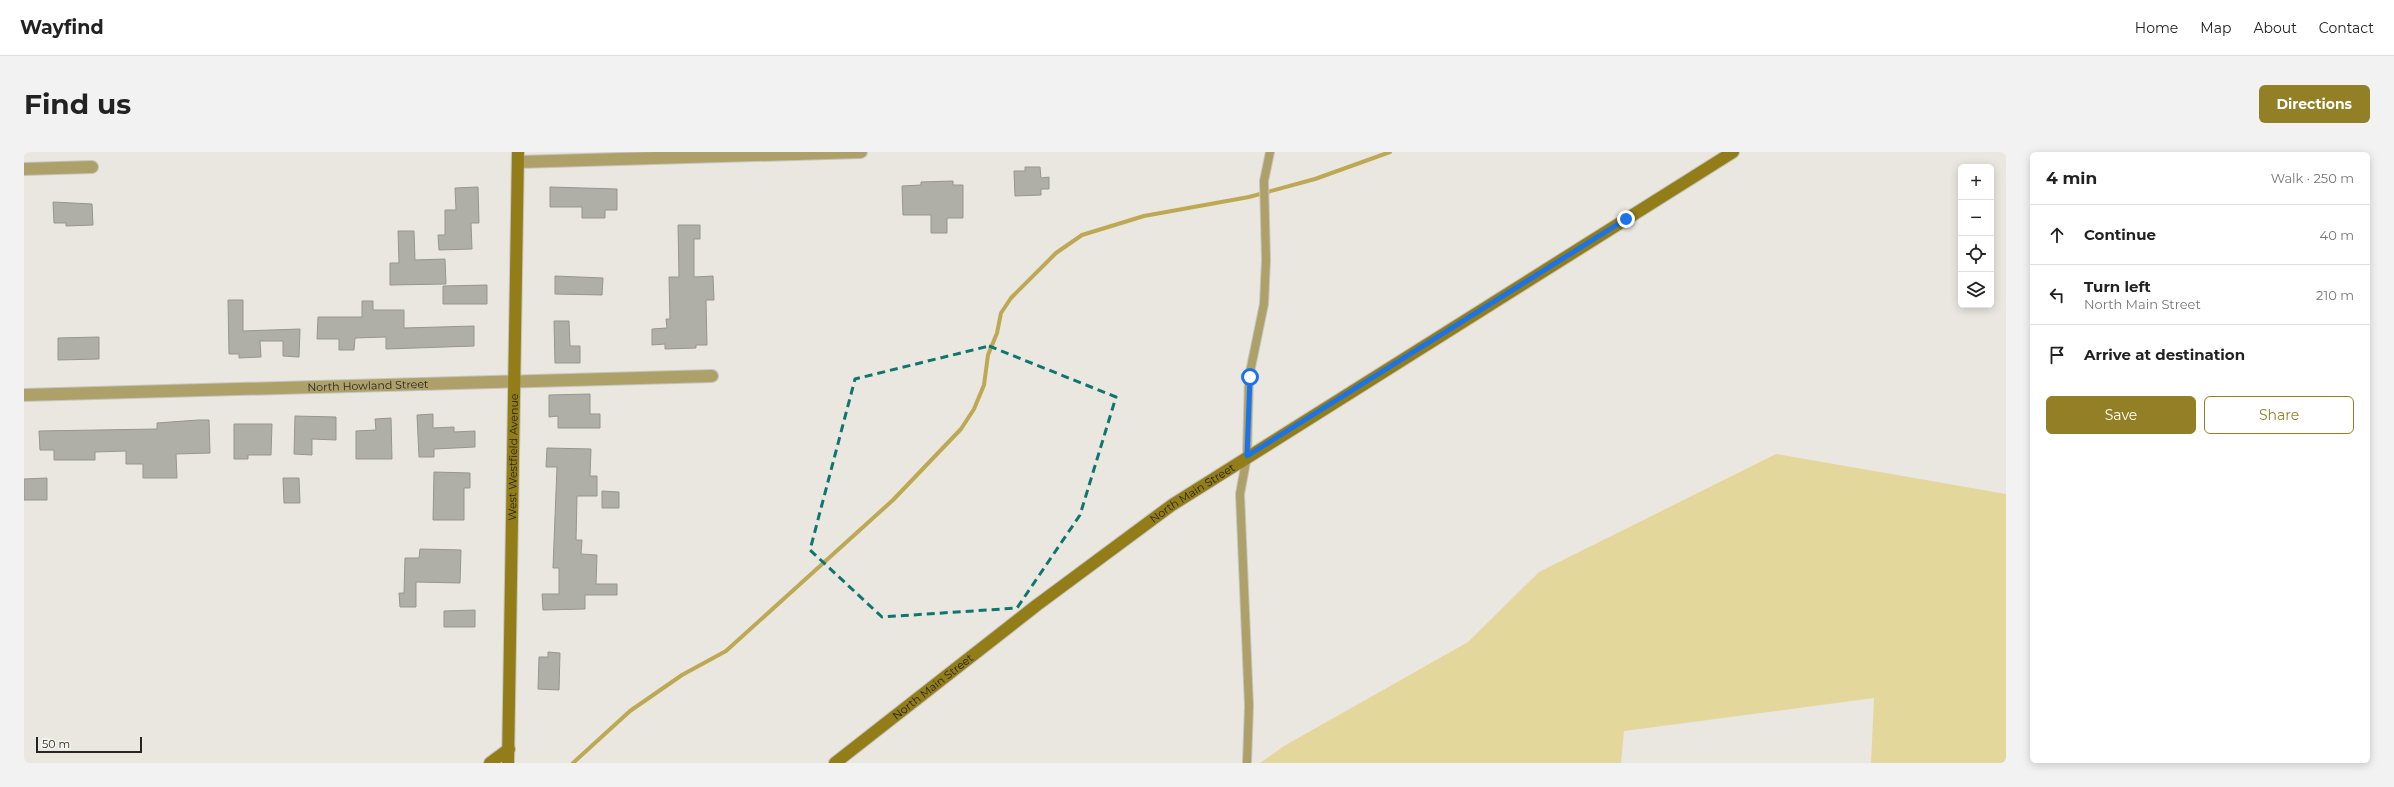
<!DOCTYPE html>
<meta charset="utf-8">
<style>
:root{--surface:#fff;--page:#f2f2f2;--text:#222;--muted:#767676;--line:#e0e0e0;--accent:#927f26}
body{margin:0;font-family:Montserrat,sans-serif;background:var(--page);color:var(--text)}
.controls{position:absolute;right:12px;top:12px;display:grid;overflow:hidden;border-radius:6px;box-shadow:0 2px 10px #0003}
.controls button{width:36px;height:36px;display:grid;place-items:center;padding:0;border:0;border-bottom:1px solid var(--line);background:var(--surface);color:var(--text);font:20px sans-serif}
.scale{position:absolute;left:12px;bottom:10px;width:106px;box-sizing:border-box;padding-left:4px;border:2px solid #252522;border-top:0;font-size:11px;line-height:14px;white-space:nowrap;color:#252522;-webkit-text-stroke:3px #f6f4ee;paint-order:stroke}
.stop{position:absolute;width:12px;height:12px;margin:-9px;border:3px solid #1a73e8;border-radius:50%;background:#fff}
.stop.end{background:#1a73e8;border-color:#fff;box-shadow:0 1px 4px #0008}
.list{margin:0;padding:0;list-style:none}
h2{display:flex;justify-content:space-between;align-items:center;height:52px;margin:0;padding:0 16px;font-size:17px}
h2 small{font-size:13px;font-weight:400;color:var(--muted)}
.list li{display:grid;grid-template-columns:26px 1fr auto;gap:12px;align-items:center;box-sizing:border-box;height:60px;padding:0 16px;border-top:1px solid var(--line)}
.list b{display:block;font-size:15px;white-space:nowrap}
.list p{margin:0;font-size:13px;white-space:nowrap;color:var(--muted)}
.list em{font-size:13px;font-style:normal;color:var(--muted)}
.actions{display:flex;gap:8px;padding:12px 16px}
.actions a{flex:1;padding:9px 0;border:1px solid var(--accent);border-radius:6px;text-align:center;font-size:14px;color:var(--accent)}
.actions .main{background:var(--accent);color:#fff}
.icon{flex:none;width:22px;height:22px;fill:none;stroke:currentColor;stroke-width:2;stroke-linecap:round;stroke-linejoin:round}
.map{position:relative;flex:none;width:1982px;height:611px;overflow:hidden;border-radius:6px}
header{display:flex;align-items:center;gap:24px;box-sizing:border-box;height:56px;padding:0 20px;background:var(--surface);border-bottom:1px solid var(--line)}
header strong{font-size:19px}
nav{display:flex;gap:22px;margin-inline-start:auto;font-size:14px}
.intro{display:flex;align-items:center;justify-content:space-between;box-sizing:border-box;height:96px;padding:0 24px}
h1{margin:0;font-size:28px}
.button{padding:10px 18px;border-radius:6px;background:var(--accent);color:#fff;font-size:14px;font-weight:700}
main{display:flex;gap:24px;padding:0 24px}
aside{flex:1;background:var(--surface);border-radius:6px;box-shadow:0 2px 10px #0003}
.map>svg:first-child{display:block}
.green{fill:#e4d79c}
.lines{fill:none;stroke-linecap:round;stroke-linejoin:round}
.stream{stroke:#bda954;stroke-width:4}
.building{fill:#afaea7;stroke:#97958f}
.lane-casing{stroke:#c6c4be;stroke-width:10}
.street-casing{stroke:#c6c4be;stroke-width:14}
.secondary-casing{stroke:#c6c4be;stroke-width:14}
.lane{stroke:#ada069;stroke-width:8}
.street{stroke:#ada069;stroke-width:12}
.secondary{stroke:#927d19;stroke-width:12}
.route{stroke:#1a73e8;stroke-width:5}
.marked{fill:none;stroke:#0f766e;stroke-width:3;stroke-dasharray:8 5;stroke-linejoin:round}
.labels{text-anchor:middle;stroke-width:3;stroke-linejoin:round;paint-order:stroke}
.street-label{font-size:11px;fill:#252522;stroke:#f6f4ee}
</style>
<header>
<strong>Wayfind</strong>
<nav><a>Home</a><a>Map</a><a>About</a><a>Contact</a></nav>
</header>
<div class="intro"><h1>Find us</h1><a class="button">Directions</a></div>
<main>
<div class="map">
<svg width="1982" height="611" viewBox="0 0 1982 611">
<rect width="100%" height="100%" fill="#e9e7e0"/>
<polygon class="green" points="1752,302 1982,342 1982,611 1847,611 1850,546 1600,579 1597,611 1236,611 1260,594 1444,490 1515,420"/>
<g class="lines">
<polyline class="stream" points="549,611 606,559 658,523 702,499 869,348 937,277 950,257 960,233 964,203 973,181 977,161 987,146 1032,101 1058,83 1120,64 1225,45 1291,27 1366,0"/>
</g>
<g class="building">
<polygon points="1001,15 1016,15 1017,26 1025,25 1025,37 1017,37 1017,43 991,44 990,19 1001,19"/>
<polygon points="929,29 929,33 939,33 939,66 923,66 923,81 907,81 907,63 879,63 878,34 897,33 897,30"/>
<polygon points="454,35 455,71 447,71 448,97 415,98 414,83 421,83 421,58 432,58 431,36"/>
<polygon points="526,35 593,37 593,58 581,58 581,66 558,66 558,55 526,55"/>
<polygon points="29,50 68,52 69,73 42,74 42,71 30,71"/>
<polygon points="654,73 676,73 676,87 670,87 670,125 689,124 690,148 682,148 683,193 672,193 672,196 641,197 641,192 628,193 628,177 643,176 642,167 646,167 645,125 655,125"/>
<polygon points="374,79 390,79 391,108 421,107 422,132 366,133 366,111 375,111"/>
<polygon points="531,124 579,126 578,143 531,142"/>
<polygon points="463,133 463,152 419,152 419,134"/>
<polygon points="204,148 219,148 219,179 276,177 275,205 259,204 259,189 236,189 237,205 215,206 215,202 205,202"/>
<polygon points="338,149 349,149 349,158 380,158 380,176 450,174 450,194 362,197 362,185 331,186 330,198 315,198 315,187 293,187 294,165 338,165"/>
<polygon points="530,169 545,169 546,194 556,194 556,211 531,211"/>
<polygon points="75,185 75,207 34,208 34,186"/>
<polygon points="566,242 566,262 576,262 576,276 534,276 534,264 525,265 525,243"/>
<polygon points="409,262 409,276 430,275 430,280 451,279 451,295 410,297 410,305 395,305 393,263"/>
<polygon points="271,264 312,265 312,288 288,287 288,303 270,302"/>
<polygon points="367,266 368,307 332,307 332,279 352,278 351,267"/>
<polygon points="174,268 185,268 186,301 152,302 153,326 119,326 119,312 102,312 102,299 71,300 71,308 30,308 30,298 16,298 15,279 133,277 133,271"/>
<polygon points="210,272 248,272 247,303 224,303 224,307 210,307"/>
<polygon points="523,296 567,297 566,324 573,324 573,344 553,344 552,388 558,388 557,402 573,403 572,432 593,432 593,443 561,443 561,457 519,458 518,442 535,442 535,416 529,416 533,315 522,315"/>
<polygon points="410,320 446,321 446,336 440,336 440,368 409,368"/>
<polygon points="23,326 23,348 0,348 0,327"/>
<polygon points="259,326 275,326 276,351 260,351"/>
<polygon points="578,339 595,340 595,356 578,356"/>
<polygon points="396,397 437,398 436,431 392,430 392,455 376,455 375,441 380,441 381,406 395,406"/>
<polygon points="451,458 451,475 420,475 420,459"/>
<polygon points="524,500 536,501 535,538 514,537 515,505 524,505"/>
</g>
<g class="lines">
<g class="lane-casing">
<polyline id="lane" points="1223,611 1225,554 1216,342 1223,304 1225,225 1240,152 1242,108 1240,29 1246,0"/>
</g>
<g class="street-casing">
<g id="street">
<polyline points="494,10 837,0"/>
<polyline points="0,17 68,15"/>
<path id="s1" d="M0,243L688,224"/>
</g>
</g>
<g class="secondary-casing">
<g id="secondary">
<polyline points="466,611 485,597"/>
<path id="s2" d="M484,611L494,0"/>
<path id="s3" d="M811,611L1013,453L1148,353L1709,0"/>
</g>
</g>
<use href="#lane" class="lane"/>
<use href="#street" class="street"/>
<use href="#secondary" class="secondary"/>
</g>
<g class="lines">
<polyline class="route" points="1226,225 1223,304 1602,67"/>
</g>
<path class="marked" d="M965,194L1092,245L1056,363L993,456L858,465L786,398L831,227Z"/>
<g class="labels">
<g class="street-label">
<text dy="4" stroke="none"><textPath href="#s1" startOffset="344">North Howland Street</textPath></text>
<text dy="4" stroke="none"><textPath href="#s2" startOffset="306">West Westfield Avenue</textPath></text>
<text dy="4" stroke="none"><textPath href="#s3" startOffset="448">North Main Street</textPath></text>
<text dy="4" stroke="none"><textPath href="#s3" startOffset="124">North Main Street</textPath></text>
</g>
</g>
</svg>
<div class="controls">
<button>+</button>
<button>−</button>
<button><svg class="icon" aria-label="locate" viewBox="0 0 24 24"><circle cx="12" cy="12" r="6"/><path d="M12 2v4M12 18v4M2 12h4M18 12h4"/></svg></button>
<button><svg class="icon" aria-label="layers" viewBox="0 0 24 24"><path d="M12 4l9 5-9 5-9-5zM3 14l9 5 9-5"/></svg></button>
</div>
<div class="scale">50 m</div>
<div class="stop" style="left:1226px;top:225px"></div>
<div class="stop end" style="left:1602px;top:67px"></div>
</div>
<aside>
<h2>4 min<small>Walk · 250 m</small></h2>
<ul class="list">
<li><svg class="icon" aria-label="ahead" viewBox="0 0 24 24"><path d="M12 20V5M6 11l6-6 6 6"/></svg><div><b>Continue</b></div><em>40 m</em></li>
<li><svg class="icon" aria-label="left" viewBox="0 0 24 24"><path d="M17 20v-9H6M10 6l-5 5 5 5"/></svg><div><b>Turn left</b><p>North Main Street</p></div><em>210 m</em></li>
<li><svg class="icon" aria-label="arrive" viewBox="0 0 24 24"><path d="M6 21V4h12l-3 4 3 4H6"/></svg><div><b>Arrive at destination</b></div></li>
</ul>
<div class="actions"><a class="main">Save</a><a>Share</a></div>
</aside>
</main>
